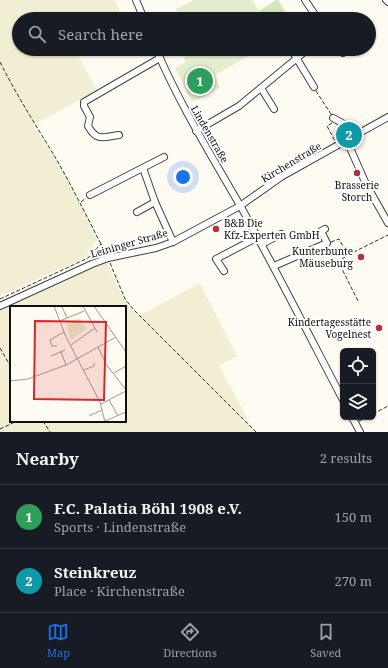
<!DOCTYPE html>
<meta charset="utf-8">
<style>
:root{--surface:#171b24;--page:#20242c;--text:#f1f3f6;--muted:#9ea1a6;--line:#363941;--accent:#1a73e8}
body{margin:0;font-family:"Noto Serif",serif;background:var(--page);color:var(--text)}
.controls{position:absolute;right:12px;bottom:12px;display:grid;overflow:hidden;border-radius:6px;box-shadow:0 1px 3px #0004}
.controls button{width:36px;height:36px;display:grid;place-items:center;padding:0;border:0;border-bottom:1px solid var(--line);background:var(--surface);color:var(--text);font:20px sans-serif}
.you{position:absolute;left:183px;top:177px;width:14px;height:14px;margin:-10px;border:3px solid #fff;border-radius:50%;background:#1a73e8;box-shadow:0 0 0 6px #1a73e833}
.badge{display:grid;place-items:center;width:26px;height:26px;border-radius:50%;background:var(--accent);color:#fff;font-size:13px;font-weight:700}
.pin{position:absolute;translate:-50% -50%;border:2px solid #fff;box-shadow:0 1px 4px #0006}
.list{margin:0;padding:0;list-style:none}
h2{display:flex;justify-content:space-between;align-items:center;height:52px;margin:0;padding:0 16px;font-size:17px}
h2 small{font-size:13px;font-weight:400;color:var(--muted)}
.list li{display:grid;grid-template-columns:26px 1fr auto;gap:12px;align-items:center;box-sizing:border-box;height:64px;padding:0 16px;border-top:1px solid var(--line)}
.list b{display:block;font-size:15px;white-space:nowrap}
.list p{margin:0;font-size:13px;white-space:nowrap;color:var(--muted)}
.list em{font-size:13px;font-style:normal;color:var(--muted)}
.icon{flex:none;width:22px;height:22px;fill:none;stroke:currentColor;stroke-width:2;stroke-linecap:round;stroke-linejoin:round}
.map{position:relative;flex:none;width:388px;height:432px;overflow:hidden}
.search{position:absolute;background:var(--surface);box-shadow:0 1px 3px #0004;left:12px;right:12px;top:12px;height:44px;display:flex;align-items:center;gap:10px;box-sizing:border-box;padding:0 14px;border-radius:22px;color:var(--muted);font-size:15px}
.sheet{height:180px;background:var(--surface)}
nav{display:flex;justify-content:space-around;align-items:center;box-sizing:border-box;height:56px;border-top:1px solid var(--line);background:var(--surface);font-size:11px;color:var(--muted)}
nav a{display:grid;justify-items:center;gap:2px}
nav .on{color:var(--accent)}
.map>svg:first-child{display:block}
.farmland{fill:#f2eed3;fill-rule:evenodd}
.green{fill:#d4e6bd}
.pitch{fill:#e4eece}
.lines{fill:none;stroke-linecap:round;stroke-linejoin:round}
.minor-casing{stroke:#424242;stroke-width:8}
.path{stroke:#313131;stroke-width:1;stroke-dasharray:4 2;stroke-linecap:butt}
.minor{stroke:#fff;stroke-width:6}
.poi-dot{fill:#b3323e;stroke:#fff;stroke-width:1.5}
.labels{text-anchor:middle;stroke-width:4;stroke-linejoin:round;paint-order:stroke}
.street-label{font-size:10px;fill:#0f0f0f;stroke:#fff}
.poi-label{font-size:10px;fill:#0f0f0f;stroke:#fff;text-anchor:end}
.inset-road{fill:none;stroke:#9e9d97;stroke-width:1}
.view{fill:#d62828;fill-opacity:0.15;stroke:#d62828;stroke-width:2}
.inset-edge{fill:none;stroke:#0f0f0f;stroke-width:2}
</style>
<div class="map">
<svg width="388" height="432" viewBox="0 0 388 432">
<rect width="100%" height="100%" fill="#fefbf2"/>
<g class="farmland">
<polygon points="0,0 115,0 121,14 110,19 19,19 19,49 75,49 97,91 33,125 66,175 98,238 86,257 0,296"/>
<path d="M106,261L124,301L139,316L200,283L237,356L219,365L254,432H0V309ZM11,307H125V421H11Z"/>
</g>
<polygon class="green" points="276,0 278,0 290,19 264,19 259,11"/>
<g class="pitch">
<polygon points="194,0 252,0 264,19 180,19 176,9"/>
<polygon points="180,49 261,49 215,75 220,88 192,102 175,68 186,62"/>
</g>
<g class="lines">
<g class="minor-casing">
<g id="minor">
<polyline points="136,0 144,19"/>
<polyline points="305,0 318,19"/>
<polyline points="386,0 388,2"/>
<path d="M156,49C180,105 211,155 241,207C276,270 309,335 343,400"/>
<polyline points="291,49 314,87"/>
<polyline points="340,49 343,53"/>
<polyline points="261,88 274,109"/>
<polyline points="333,118 344,124 353,137"/>
<polyline points="196,131 239,106 308,49"/>
<path d="M119,135C103,137 97,142 88,126L90,117L84,106V102L160,58"/>
<polyline points="347,141 366,184 388,223"/>
<polyline points="143,168 155,202 173,242"/>
<polyline points="90,195 164,157"/>
<polyline points="137,212 155,202"/>
<polyline points="262,244 281,234"/>
<polyline points="274,266 327,243 321,231 325,229"/>
<polyline points="224,271 216,259 258,237"/>
<polyline points="0,306 92,264 108,258 156,248 173,242 240,206 281,177 388,117"/>
<polyline points="352,417 360,432"/>
</g>
</g>
<g class="path">
<path d="M0,62C15,92 32,119 49,147C68,178 84,211 101,244"/>
<polyline points="316,91 331,114"/>
<polyline points="332,123 327,126 335,141"/>
<polyline points="81,202 86,198"/>
<polyline points="331,242 339,239 348,255 339,261 339,263 358,301"/>
<polyline points="348,255 388,235"/>
<polyline points="110,263 125,299 134,310 256,432"/>
<polyline points="0,299 88,258 101,244 105,253"/>
<polyline points="0,348 11,367"/>
<polyline points="373,414 388,406"/>
<polyline points="43,421 50,432"/>
<polyline points="359,421 368,417"/>
<polyline points="0,429 17,421"/>
</g>
<use href="#minor" class="minor"/>
</g>
<g class="poi-dot">
<circle cx="357" cy="173" r="4"/>
<circle cx="216" cy="229" r="4"/>
<circle cx="361" cy="257" r="4"/>
<circle cx="379" cy="328" r="4"/>
</g>
<g class="labels">
<g class="street-label">
<text transform="translate(210 134) rotate(60)" y="4">Lindenstraße</text>
<text transform="translate(291 162) rotate(-31)" y="4">Kirchenstraße</text>
<text transform="translate(129 243) rotate(-16)" y="4">Leininger Straße</text>
</g>
<g class="poi-label">
<text x="357" y="189" text-anchor="middle">Brasserie<tspan x="357" dy="12">Storch</tspan></text>
<text x="224" y="227" text-anchor="start">B&amp;B Die<tspan x="224" dy="12">Kfz-Experten GmbH</tspan></text>
<text x="353" y="255">Kunterbunte<tspan x="353" dy="12">Mäuseburg</tspan></text>
<text x="371" y="326">Kindertagesstätte<tspan x="371" dy="12">Vogelnest</tspan></text>
</g>
</g>
<g transform="translate(10 306)">
<rect width="116" height="116" fill="#fefbf2"/>
<path d="M69,12L76,23L60,34L57,17Z" fill="#e4eece"/>
<path class="inset-road" d="M44,0L56,31L90,96L95,116M73,0L87,26M84,0L116,46M52,1L57,12M50,15L74,5M61,39L85,22M47,40H42L40,34L54,26M88,41L96,58L116,84M51,46L56,59M41,50L55,44M74,64L84,60V57M104,67L116,60M0,75L18,73L56,59L106,31M99,94L108,110M91,98L116,85M79,110L92,104M95,115L116,106"/>
<path class="view" d="M25,15L96,16L94,94L24,93Z"/>
<rect width="116" height="116" class="inset-edge"/>
</g>
</svg>
<div class="controls">
<button><svg class="icon" aria-label="locate" viewBox="0 0 24 24"><circle cx="12" cy="12" r="6"/><path d="M12 2v4M12 18v4M2 12h4M18 12h4"/></svg></button>
<button><svg class="icon" aria-label="layers" viewBox="0 0 24 24"><path d="M12 4l9 5-9 5-9-5zM3 14l9 5 9-5"/></svg></button>
</div>
<div class="you"></div>
<div class="pin badge" style="left:200px;top:81px;background:#2e9e5b">1</div>
<div class="pin badge" style="left:349px;top:135px;background:#0f9aa8">2</div>
<div class="search"><svg class="icon" aria-label="search" viewBox="0 0 24 24"><circle cx="10" cy="10" r="6"/><path d="M15 15l6 6"/></svg>Search here</div>
</div>
<section class="sheet">
<h2>Nearby<small>2 results</small></h2>
<ul class="list">
<li><span class="badge" style="background:#2e9e5b">1</span><div><b>F.C. Palatia Böhl 1908 e.V.</b><p>Sports · Lindenstraße</p></div><em>150 m</em></li>
<li><span class="badge" style="background:#0f9aa8">2</span><div><b>Steinkreuz</b><p>Place · Kirchenstraße</p></div><em>270 m</em></li>
</ul>
</section>
<nav>
<a class="on"><svg class="icon" aria-label="map" viewBox="0 0 24 24"><path d="M3 6l6-2 6 2 6-2v14l-6 2-6-2-6 2zM9 4v14M15 6v14"/></svg>Map</a>
<a><svg class="icon" aria-label="directions" viewBox="0 0 24 24"><path d="M12 3l9 9-9 9-9-9zM9 14v-3h6M13 9l2 2-2 2"/></svg>Directions</a>
<a><svg class="icon" aria-label="saved" viewBox="0 0 24 24"><path d="M7 4h10v16l-5-4-5 4z"/></svg>Saved</a>
</nav>
